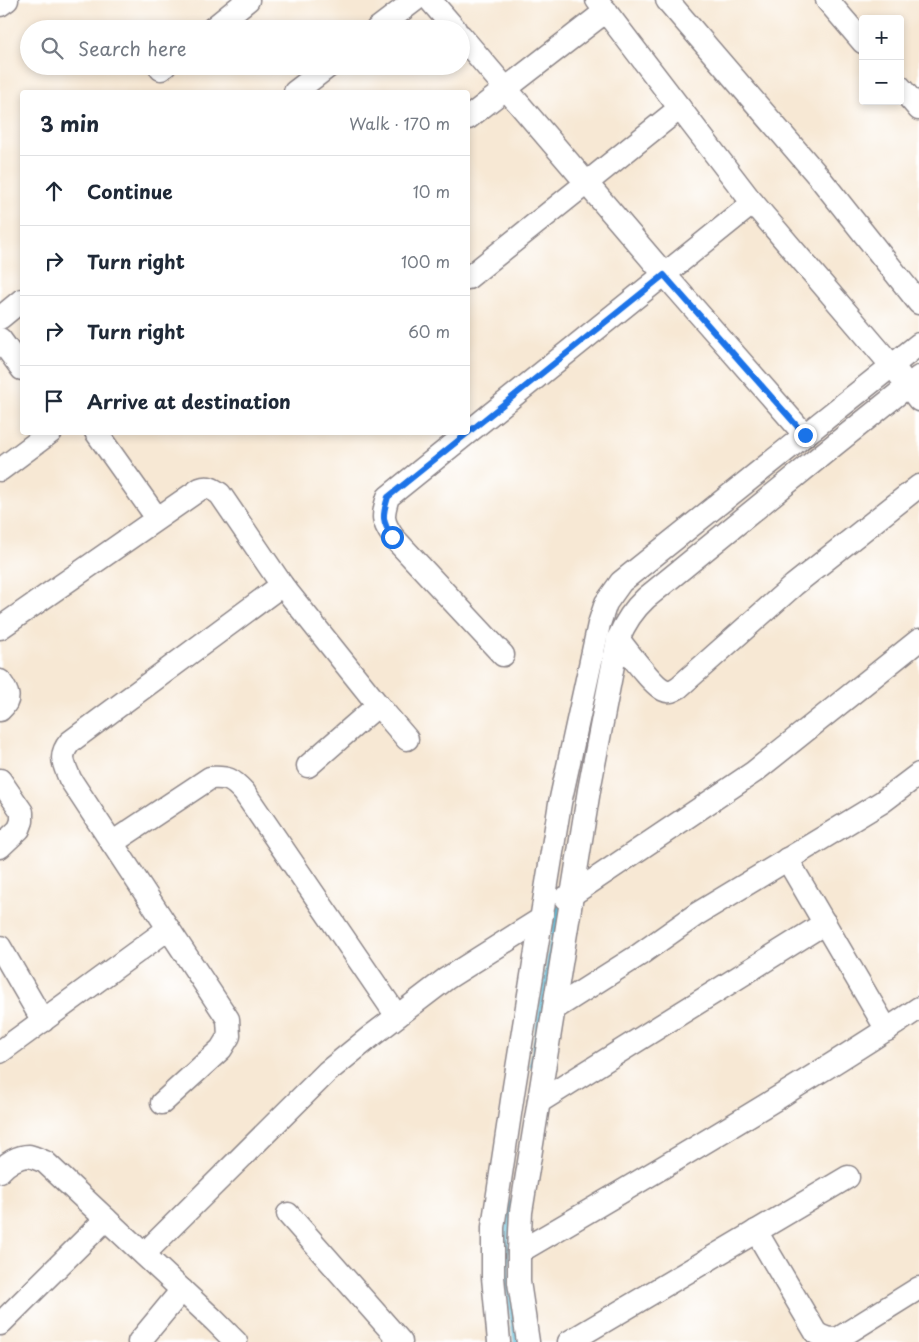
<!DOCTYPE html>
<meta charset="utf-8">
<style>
:root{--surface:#fff;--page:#f2f2f3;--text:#1f2937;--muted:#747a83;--line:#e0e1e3}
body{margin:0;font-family:"Playpen Sans",sans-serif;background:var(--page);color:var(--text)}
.controls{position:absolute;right:15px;top:15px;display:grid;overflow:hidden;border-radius:5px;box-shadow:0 2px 8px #0003}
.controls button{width:45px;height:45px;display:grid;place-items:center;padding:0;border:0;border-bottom:1px solid var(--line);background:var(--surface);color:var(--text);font:25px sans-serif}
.stop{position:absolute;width:15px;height:15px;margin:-11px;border:4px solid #1a73e8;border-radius:50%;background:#fff}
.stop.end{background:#1a73e8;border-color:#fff;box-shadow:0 1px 5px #0008}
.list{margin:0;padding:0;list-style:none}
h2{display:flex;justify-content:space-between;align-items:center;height:65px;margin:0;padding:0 20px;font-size:21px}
h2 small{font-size:16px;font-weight:400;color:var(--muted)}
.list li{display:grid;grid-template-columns:32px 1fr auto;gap:15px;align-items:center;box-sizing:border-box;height:70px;padding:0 20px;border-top:1px solid var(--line)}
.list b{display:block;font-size:19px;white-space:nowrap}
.list em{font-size:16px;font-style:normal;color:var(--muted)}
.icon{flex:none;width:28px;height:28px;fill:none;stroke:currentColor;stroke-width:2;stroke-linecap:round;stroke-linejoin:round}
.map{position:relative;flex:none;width:919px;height:1342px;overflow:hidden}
.search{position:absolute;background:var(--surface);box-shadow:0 2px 8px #0003;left:20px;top:20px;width:450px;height:55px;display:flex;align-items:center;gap:12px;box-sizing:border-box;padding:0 18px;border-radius:28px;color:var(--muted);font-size:19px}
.panel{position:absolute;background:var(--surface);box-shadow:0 2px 8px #0003;left:20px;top:90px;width:450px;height:345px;border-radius:5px}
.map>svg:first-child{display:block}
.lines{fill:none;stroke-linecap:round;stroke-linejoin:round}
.stream{stroke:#5ebfdc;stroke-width:7}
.minor-casing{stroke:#8c8588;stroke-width:25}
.minor{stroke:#fff;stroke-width:22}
.route{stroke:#1a73e8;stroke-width:6}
</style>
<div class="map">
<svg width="919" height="1342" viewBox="0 0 919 1342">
<rect width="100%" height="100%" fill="#fff"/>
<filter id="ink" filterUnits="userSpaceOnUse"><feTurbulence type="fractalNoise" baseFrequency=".02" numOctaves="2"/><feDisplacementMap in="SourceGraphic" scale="10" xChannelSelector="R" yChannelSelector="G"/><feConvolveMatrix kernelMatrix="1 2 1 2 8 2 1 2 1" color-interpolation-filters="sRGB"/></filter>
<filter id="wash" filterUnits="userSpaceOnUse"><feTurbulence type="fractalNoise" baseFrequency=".0096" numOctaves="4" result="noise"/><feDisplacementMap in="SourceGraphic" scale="20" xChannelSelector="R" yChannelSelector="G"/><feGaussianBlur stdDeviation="1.12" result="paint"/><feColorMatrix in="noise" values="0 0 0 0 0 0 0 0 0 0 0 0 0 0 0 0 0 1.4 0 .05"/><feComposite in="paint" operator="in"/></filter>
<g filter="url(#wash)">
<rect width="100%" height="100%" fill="#f7e8d4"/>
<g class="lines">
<g class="stream">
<polyline points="582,767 589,731"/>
<polyline points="533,1065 560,898"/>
<polyline points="511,1204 506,1237 506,1272 517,1342"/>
</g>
</g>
</g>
<g filter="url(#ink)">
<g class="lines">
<g class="minor-casing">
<g id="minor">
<polyline points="430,0 455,29"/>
<polyline points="597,0 748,197 898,373 919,400"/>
<polyline points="667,0 819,177 919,303"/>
<polyline points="827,0 863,42"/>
<polyline points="0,5 7,0"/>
<polyline points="212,29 248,0"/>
<polyline points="377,29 415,0"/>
<polyline points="461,36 665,275 805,435"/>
<polyline points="161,69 165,66"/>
<polyline points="900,87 919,109"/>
<polyline points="295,92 329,66"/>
<polyline points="468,118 606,11"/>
<polyline points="468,278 680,108"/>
<polyline points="0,318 22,300"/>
<polyline points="0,339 22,369"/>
<polyline points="96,432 157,518"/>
<polyline points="0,470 51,432"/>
<path d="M0,628L200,489C208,486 213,489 220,494L282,585L378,705L407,739"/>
<path d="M618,639C627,650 653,686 664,690C670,693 674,690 679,687L794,585L919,486"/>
<path d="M503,655L393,537C382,521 382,516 388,497L753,203"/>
<path d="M0,681C8,692 12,699 0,710"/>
<polyline points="308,766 378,705"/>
<polyline points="0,780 22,812 22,821 19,829 0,847"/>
<path d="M112,843L210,778C228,777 232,779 244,792L397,1016"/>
<polyline points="787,859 887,1030"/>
<polyline points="565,898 573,894 754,772 919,640"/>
<polyline points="0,947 43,1021"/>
<polyline points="554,1009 639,955 697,914 882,802 919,774"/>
<polyline points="0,1052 168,929"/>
<polyline points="539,1102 825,923"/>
<path d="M162,1103L221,1049L229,1036L228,1019L70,779C64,764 58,756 70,742L282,585"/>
<path d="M0,1171C7,1163 18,1156 29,1156C34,1157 40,1160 45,1162L214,1320L236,1342"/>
<polyline points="288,1214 401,1342"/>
<path d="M756,1231L816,1333C824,1338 829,1340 839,1338L919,1288"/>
<path d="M519,1252C608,1200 696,1148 784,1094C829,1066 875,1038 919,1008"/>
<polyline points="144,1254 327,1072 370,1037 446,979 541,919"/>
<polyline points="0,1324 106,1219"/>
<polyline points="139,1342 182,1290"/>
<polyline points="499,1342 493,1277 493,1227 514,1087 560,803 599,624 606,603 621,582 919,344"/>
<path d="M528,1342L519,1282V1252L521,1212L589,790L618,639C625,622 633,610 646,598L823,454L919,377"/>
<polyline points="569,1342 848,1177"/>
</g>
</g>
<use href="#minor" class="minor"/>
</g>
</g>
<g class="lines" filter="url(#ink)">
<path class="route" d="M392,537C382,521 382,516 388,497L664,275L805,435"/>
</g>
</svg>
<div class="controls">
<button>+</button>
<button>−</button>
</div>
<div class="stop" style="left:392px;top:537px"></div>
<div class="stop end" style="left:805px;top:435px"></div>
<div class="search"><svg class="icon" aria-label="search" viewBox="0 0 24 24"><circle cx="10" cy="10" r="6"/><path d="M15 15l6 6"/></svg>Search here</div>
<section class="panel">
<h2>3 min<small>Walk · 170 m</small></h2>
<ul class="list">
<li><svg class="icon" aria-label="ahead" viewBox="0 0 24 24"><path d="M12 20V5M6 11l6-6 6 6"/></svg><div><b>Continue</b></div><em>10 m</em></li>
<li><svg class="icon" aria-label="right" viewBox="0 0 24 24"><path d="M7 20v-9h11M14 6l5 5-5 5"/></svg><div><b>Turn right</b></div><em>100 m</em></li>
<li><svg class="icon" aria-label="right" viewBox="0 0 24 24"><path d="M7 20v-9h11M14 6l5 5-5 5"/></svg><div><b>Turn right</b></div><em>60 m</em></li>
<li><svg class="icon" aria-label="arrive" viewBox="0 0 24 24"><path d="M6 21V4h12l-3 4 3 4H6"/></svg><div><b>Arrive at destination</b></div></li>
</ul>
</section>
</div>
